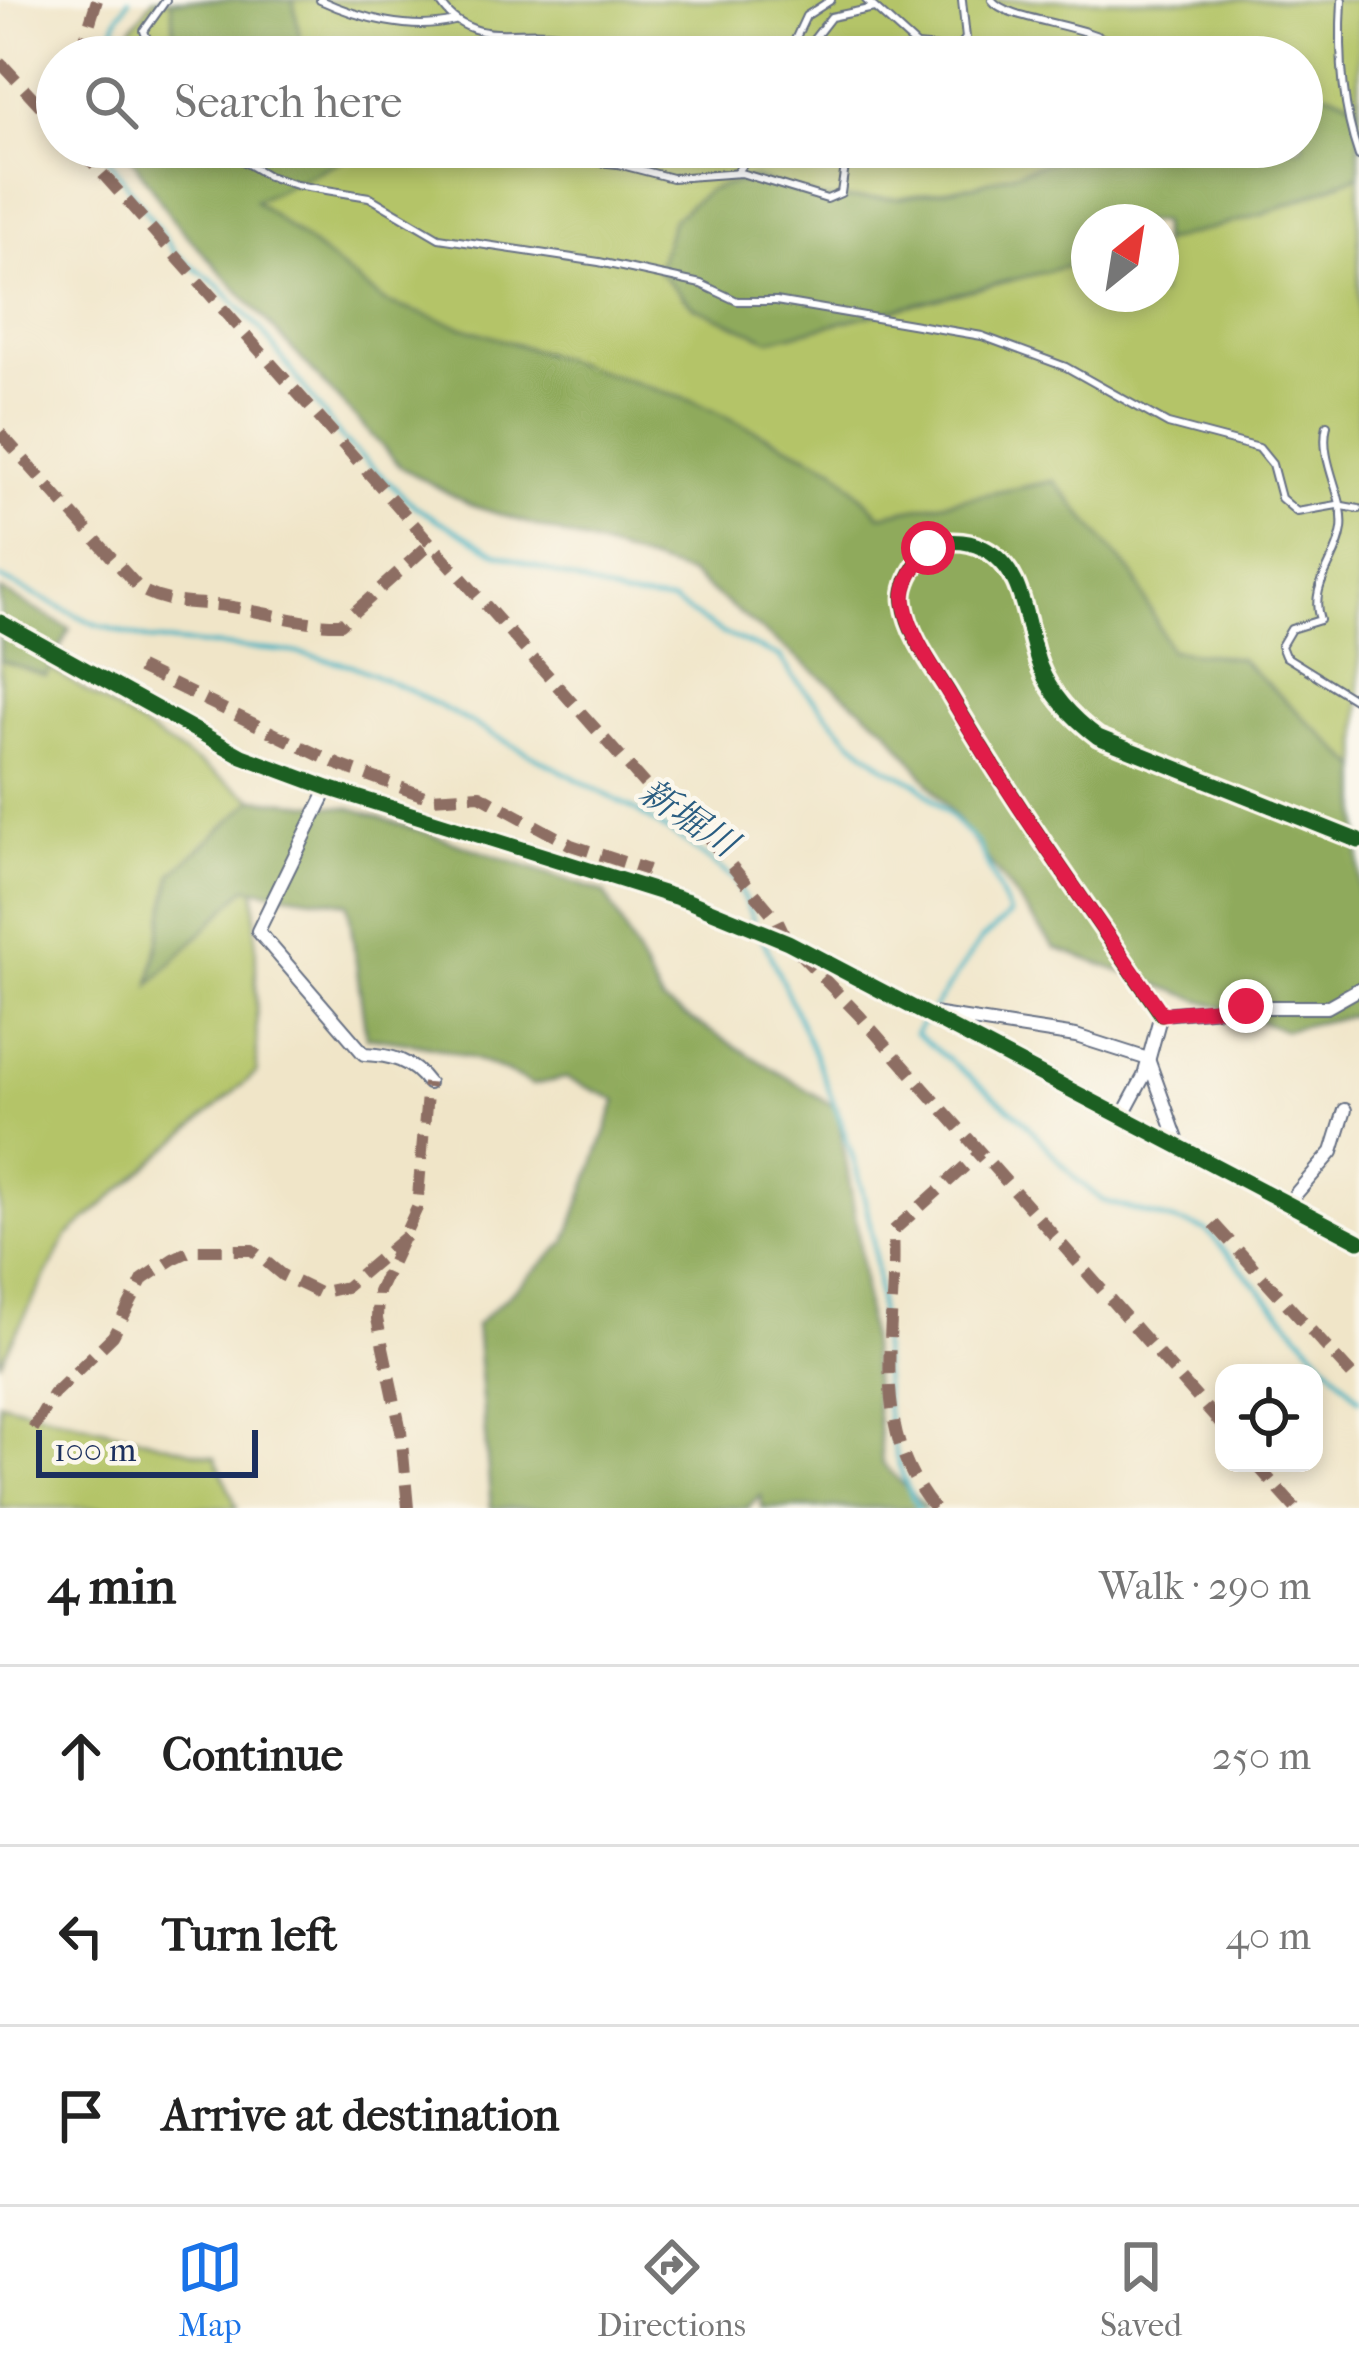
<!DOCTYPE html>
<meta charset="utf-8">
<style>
:root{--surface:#fff;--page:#f6f6f6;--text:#222;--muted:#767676;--line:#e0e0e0;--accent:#1a73e8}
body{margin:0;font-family:"IM FELL French Canon","Noto Serif JP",serif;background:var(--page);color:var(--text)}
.controls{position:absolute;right:36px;bottom:36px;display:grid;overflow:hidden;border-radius:24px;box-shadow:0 6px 18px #0003}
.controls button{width:108px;height:108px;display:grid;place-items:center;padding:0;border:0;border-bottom:3px solid var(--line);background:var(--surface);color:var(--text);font:60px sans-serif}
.compass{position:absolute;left:1071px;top:204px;width:108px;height:108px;border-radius:50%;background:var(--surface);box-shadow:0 6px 18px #0003;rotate:30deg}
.scale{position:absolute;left:36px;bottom:30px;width:222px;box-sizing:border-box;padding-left:12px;border:6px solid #1b2f5e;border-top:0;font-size:33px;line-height:42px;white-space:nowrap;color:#1b2f5e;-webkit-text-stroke:9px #fbf7ec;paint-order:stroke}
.stop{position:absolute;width:36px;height:36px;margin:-27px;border:9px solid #e11d48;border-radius:50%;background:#fff}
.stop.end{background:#e11d48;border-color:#fff;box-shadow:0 3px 12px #0008}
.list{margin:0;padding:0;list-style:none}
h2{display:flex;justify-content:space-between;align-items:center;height:156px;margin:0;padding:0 48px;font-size:51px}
h2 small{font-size:39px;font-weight:400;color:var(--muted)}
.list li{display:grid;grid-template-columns:78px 1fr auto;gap:36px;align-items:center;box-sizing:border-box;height:180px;padding:0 48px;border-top:3px solid var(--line)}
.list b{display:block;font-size:45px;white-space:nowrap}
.list em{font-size:39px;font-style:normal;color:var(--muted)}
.icon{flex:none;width:66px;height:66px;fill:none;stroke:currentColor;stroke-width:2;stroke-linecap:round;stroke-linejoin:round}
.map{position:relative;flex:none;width:1359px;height:1508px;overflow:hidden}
.search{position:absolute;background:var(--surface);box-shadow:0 6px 18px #0003;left:36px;right:36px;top:36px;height:132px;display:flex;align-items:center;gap:30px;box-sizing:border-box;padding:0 42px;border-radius:66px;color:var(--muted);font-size:45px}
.sheet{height:696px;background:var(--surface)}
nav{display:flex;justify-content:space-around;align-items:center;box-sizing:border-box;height:168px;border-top:3px solid var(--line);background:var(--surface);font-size:33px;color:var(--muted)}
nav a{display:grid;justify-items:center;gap:6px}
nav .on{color:var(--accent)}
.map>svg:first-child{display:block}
.green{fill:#b4c467;stroke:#687a62;stroke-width:3;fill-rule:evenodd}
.forest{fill:#8faa5c;stroke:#556c5d;stroke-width:3}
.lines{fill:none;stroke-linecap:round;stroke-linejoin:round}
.stream{stroke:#45b2c1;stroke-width:4.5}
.lane-casing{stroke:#666f83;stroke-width:10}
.street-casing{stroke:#666f83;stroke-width:16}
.secondary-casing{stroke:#666f83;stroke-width:21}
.lane{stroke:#fff;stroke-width:6}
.street{stroke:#fff;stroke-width:12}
.secondary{stroke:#fff;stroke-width:16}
.quiet{stroke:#8d6e63;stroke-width:12;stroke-dasharray:24 12;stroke-linecap:butt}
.cycleway-casing{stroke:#fbf7ec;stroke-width:22}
.cycleway{stroke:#1b5e20;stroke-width:15}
.route{stroke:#e11d48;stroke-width:15}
.labels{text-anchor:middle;stroke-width:9;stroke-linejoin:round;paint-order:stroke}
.water-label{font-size:36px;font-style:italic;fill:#2a5d81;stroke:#fbf7ec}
</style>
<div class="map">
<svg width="1359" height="1508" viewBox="0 0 1359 1508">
<rect width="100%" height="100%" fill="#fbf7ec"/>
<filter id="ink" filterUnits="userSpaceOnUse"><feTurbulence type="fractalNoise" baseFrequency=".00833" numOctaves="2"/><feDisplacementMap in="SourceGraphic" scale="24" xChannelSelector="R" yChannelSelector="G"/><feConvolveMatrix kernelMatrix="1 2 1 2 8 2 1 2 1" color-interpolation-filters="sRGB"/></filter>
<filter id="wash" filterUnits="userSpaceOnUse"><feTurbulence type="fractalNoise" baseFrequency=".004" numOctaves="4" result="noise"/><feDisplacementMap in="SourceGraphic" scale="48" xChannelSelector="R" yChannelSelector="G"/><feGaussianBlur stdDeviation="2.7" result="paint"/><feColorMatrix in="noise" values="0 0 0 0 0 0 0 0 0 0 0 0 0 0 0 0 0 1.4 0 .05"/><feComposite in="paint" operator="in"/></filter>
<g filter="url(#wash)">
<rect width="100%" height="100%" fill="#f0e5c8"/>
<g class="green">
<path d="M153,0H1359V803L918,525L554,453L166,147H1302V57H128L131,28ZM1089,222H1161V294H1089Z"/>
<polygon points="0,636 254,799 257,1072 67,1236 0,1363"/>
<polygon points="0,1402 215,1457 237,1508 0,1508"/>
</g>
<g class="forest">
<polygon points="171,0 293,0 304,57 176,57"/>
<polygon points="1302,86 1346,98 1359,106 1359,175 1265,214 1161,242 1161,222 1089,222 1089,261 770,340 694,307 657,270 673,219 708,190 754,178 824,199 900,198 976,185 1096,147 1302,147"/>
<polygon points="137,147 344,147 349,157 255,201 385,302 695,402 835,468 880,515 1054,481 1134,576 1170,650 1239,658 1359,768 1359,1014 1284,1030 1055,948 887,728 689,574 470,505 401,467 173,220 126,149"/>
<polygon points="0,590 70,629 46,676 0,660"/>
<path d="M254,799L352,808L605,893L662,1002L837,1108L859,1240L882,1463L926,1508H762L761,1496L747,1508H491L476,1325L566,1242L617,1100L566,1078L532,1085C478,1055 427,1043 366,1037L348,903L246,888L150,985L172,874Z"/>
</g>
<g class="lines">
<g class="stream">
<polyline points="107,57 117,18 129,0"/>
<polyline points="105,147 110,161 176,254 218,285 261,330 344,441 417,508 494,552 623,597 673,602 722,633 780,657 793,677 849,738 886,768 918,784 978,844 1010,915 981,940 933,1009"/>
<polyline points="0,578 95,624 150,640 293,652 351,665 409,690 635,810 688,844 736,881 753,920"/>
<path d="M761,935C801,1022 850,1126 869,1219C889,1314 868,1422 918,1508"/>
<polyline points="926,1018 915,1033 1019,1116 1076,1179 1103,1201 1206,1230 1359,1399"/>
</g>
</g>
</g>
<g filter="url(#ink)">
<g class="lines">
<g class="lane-casing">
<g id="lane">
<path d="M320,0C359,18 412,32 454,21"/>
<path d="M439,0C448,15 457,23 474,29C500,38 531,29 559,34C596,39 632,52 670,57"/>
<polyline points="866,0 917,46 973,51 1063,44 1090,57"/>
<path d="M992,0C1007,21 1086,23 1119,47L1116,57"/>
<path d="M1342,0C1339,51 1342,108 1359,156"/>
<polyline points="958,49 966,38 962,0"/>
<polyline points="154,57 144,31 166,0"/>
<polyline points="742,57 787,55"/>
<polyline points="787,57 806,16 831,0"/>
<polyline points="800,57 831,17 874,8"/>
<polyline points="219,147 268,176 296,185 369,197 439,238 599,262 701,284 737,301 776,301 982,336 1066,367 1168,424 1259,448 1272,464 1281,498 1297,512 1337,505 1359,509"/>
<polyline points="266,147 272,147"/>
<polyline points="438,147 618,164 672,178 741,173 827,199 841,193 845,166 837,147"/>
<polyline points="736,173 756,147"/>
<path d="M1327,425C1318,461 1346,496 1342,529C1338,561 1308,586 1320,620L1291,629L1281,646L1285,656L1359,702"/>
</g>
</g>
<g class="street-casing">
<g id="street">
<path d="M328,788L258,931L364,1054C391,1055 411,1060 428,1083"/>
<polyline points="933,1014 1076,1036 1148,1059 1179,1145"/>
<path d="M1161,1014C1089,908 1013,804 949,693C933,667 908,634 904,603C901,586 913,567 924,553C936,538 965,539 983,548C1027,570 1024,626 1040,667C1051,695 1074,719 1098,737L1359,841"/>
<polyline points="1161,1014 1246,1007 1327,1007 1359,989"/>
<polyline points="1123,1115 1144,1076 1161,1014"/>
<polyline points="1288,1203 1332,1152 1345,1110"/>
</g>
</g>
<g class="secondary-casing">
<polyline id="secondary" points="0,622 242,756 328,788 688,901 788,942 1359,1241"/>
</g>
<use href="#lane" class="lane"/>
<use href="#street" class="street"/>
<use href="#secondary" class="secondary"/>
<g class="quiet">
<polyline points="79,57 97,0"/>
<polyline points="0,62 57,124"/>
<polyline points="79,147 648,788 704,833 778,921 788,942 860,1016 1224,1428"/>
<path d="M0,433L140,589C168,605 194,602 225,606C264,611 302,625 341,624L432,542"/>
<polyline points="139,668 339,765 430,798 480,795 571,845 648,870"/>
<polyline points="1214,1224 1359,1383"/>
<polyline points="33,1429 53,1394 113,1336 143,1279 173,1259 192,1250 252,1250 282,1275 319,1293 346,1287 406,1236"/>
<polyline points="1255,1463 1295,1508"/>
<polyline points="408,1508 401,1431 377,1319 378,1292 417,1208 428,1083"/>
<path d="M934,1508C865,1422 898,1331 893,1231L980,1153"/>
</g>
<g class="cycleway-casing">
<g id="cycleway">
<polyline points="0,622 242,756 328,788 688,901 788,942 1359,1241"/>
<path d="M1161,1014C1089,908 1013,804 949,693C933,667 908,634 904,603C901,586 913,567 924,553C936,538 965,539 983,548C1027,570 1024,626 1040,667C1051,695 1074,719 1098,737L1359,841"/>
</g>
</g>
<use href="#cycleway" class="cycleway"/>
</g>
</g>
<g class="lines" filter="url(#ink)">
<path class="route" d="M928,548C916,565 900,584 905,606C911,638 935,670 951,697C1015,807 1090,910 1162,1014L1246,1006"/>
</g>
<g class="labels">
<g class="water-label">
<text transform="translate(689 817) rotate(34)" y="13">新堀川</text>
</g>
</g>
</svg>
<div class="controls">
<button><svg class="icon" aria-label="locate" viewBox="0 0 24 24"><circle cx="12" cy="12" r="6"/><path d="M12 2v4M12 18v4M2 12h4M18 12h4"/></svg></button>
</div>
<svg class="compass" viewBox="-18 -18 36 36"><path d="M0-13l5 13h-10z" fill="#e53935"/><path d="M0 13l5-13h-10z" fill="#767676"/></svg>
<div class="scale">100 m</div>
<div class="stop" style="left:928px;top:548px"></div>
<div class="stop end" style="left:1246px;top:1006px"></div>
<div class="search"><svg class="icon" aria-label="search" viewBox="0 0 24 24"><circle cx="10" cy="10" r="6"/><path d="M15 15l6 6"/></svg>Search here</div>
</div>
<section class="sheet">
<h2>4 min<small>Walk · 290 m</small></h2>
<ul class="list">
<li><svg class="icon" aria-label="ahead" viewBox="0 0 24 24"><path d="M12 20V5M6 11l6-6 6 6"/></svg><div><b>Continue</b></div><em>250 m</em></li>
<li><svg class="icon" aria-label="left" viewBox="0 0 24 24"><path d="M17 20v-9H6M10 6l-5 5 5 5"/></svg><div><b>Turn left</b></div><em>40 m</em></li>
<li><svg class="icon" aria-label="arrive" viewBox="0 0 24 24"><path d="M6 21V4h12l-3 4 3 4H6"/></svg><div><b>Arrive at destination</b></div></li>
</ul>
</section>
<nav>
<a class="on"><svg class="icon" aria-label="map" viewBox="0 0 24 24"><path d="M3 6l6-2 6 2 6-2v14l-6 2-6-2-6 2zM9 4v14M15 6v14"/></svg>Map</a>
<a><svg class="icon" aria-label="directions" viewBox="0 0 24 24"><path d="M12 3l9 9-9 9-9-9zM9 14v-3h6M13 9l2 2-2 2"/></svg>Directions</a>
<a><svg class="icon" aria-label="saved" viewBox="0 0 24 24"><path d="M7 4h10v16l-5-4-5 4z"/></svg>Saved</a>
</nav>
